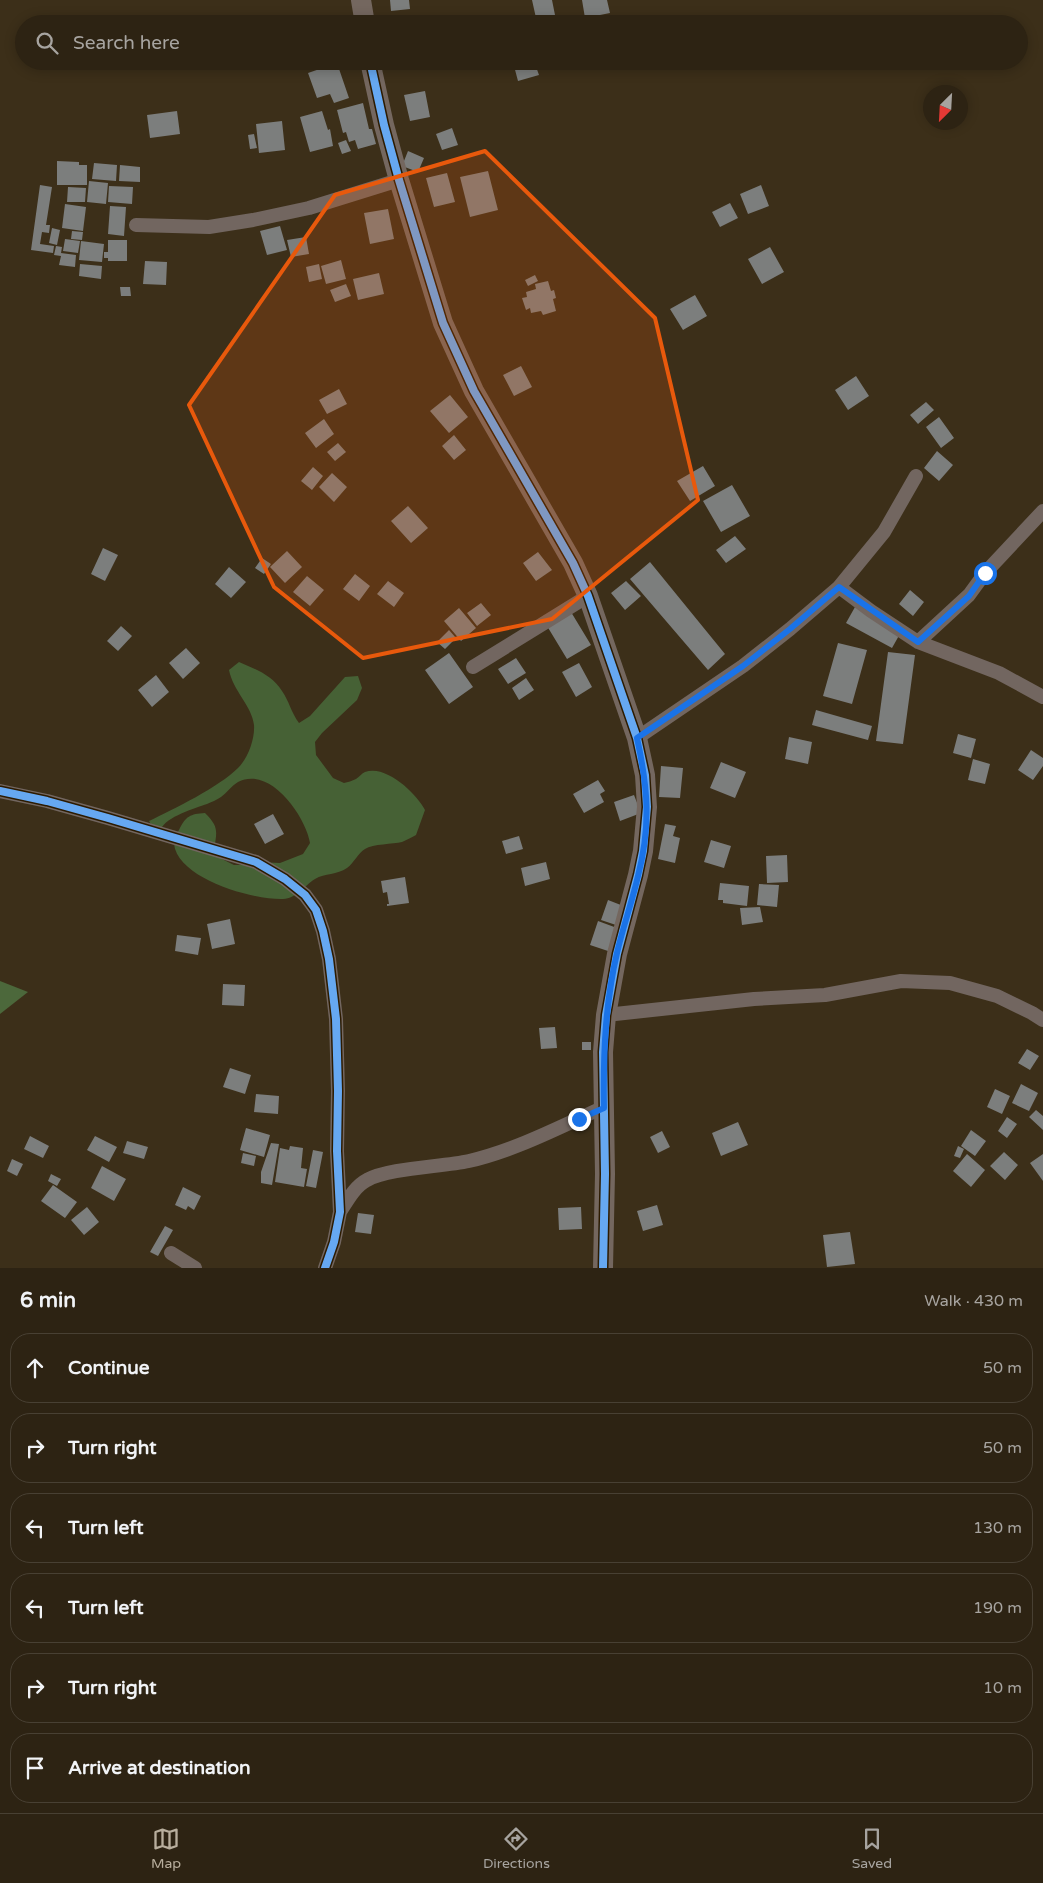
<!DOCTYPE html>
<html lang="en">
<head>
<meta charset="utf-8">
<style>
	:root { --surface:#2d2313; --page:#392f21; --text:#f1f3f6; --muted:#a7a4a0; --line:#484033; --accent:#b8ae9d }
	body { margin:0; font-family:"Varela Round",sans-serif; background:var(--page); color:var(--text) }
	.compass { position:absolute; left:923px; top:85px; width:45px; height:45px; border-radius:50%; background:var(--surface); box-shadow:0 2px 12px #0003; rotate:204deg }
	.stop { position:absolute; width:15px; height:15px; margin:-11px; border:4px solid #1a73e8; border-radius:50%; background:#fff }
	.stop.end { background:#1a73e8; border-color:#fff; box-shadow:0 1px 5px #0008 }
	.list { margin:0; padding:0; list-style:none }
	h2 { display:flex; justify-content:space-between; align-items:center; height:65px; margin:0; padding:0 20px; font-size:21px }
	h2 small { font-size:16px; font-weight:400; color:var(--muted) }
	.list li { display:grid; grid-template-columns:32px 1fr auto; gap:15px; align-items:center; box-sizing:border-box; height:70px; margin:0 10px 10px; padding:0 10px; border:1px solid var(--line); border-radius:20px }
	.list b { display:block; font-size:19px; white-space:nowrap }
	.list em { font-size:16px; font-style:normal; color:var(--muted) }
	.icon { flex:none; width:28px; height:28px; fill:none; stroke:currentColor; stroke-width:2; stroke-linecap:round; stroke-linejoin:round }
	.map { position:relative; flex:none; width:1043px; height:1268px; overflow:hidden }
	.search { position:absolute; background:var(--surface); box-shadow:0 2px 12px #0003; left:15px; right:15px; top:15px; height:55px; display:flex; align-items:center; gap:12px; box-sizing:border-box; padding:0 18px; border-radius:28px; color:var(--muted); font-size:19px }
	.sheet { height:545px; background:var(--surface) }
	nav { display:flex; justify-content:space-around; align-items:center; box-sizing:border-box; height:70px; border-top:1px solid var(--line); background:var(--surface); font-size:14px; color:var(--muted) }
	nav a { display:grid; justify-items:center; gap:2px }
	nav .on { color:var(--accent) }
	.map>svg:first-child { display:block }
	.green { fill:#466135 }
	.forest { fill:#4c683b }
	.building { fill:#7c7e7d }
	.lines { fill:none; stroke-linecap:round; stroke-linejoin:round }
	.street { stroke:#726660; stroke-width:14 }
	.secondary { stroke:#74675f; stroke-width:20 }
	.cycleway-casing { stroke:#2d1b00; stroke-width:11 }
	.cycleway { stroke:#66a8f1; stroke-width:8 }
	.route { stroke:#1a73e8; stroke-width:6 }
	.marked { fill:#e8590c; fill-opacity:0.2; stroke:#e8590c; stroke-width:4; stroke-linejoin:round }
</style>
</head>
<body>
<div class="map">
<svg width="1043" height="1268" viewBox="0 0 1043 1268">
	<rect width="100%" height="100%" fill="#3c2f19"/>
	<path class="green" d="M239 662C255 669 272 675 282 691 289 701 291 712 299 723L310 716 345 677 358 676 362 688 357 700 322 733 315 742 316 755 333 778 344 783C348 782 352 781 356 779 359 777 362 773 365 772 386 764 417 794 425 810L416 835C412 837 407 840 402 842 393 844 373 844 365 849 358 853 354 863 347 868 337 875 325 873 315 879 304 886 297 898 283 899 253 900 178 879 174 844 173 839 177 834 179 830 186 816 190 814 205 813 219 827 217 831 214 850L222 859 234 865H246L256 862 280 863 303 854 310 843C306 817 270 765 238 782 231 786 227 793 221 797 217 800 211 802 207 804 195 808 166 817 161 829L154 830 149 821C174 809 219 787 238 768 248 758 255 739 254 725 252 706 233 691 229 670Z"/>
	<path class="forest" d="M0 981 28 992 0 1014Z"/>
	<path class="building" d="M390 0H409L410 9 391 11Z
		M532 0H552L555 15 536 18Z
		M582 0H607L610 13 585 18Z
		M528 61H534L539 75 518 81 514 66Z
		M337 63 349 98 334 103 330 94 317 98 308 73Z
		M425 91 430 117 410 121 404 95Z
		M363 103 369 129H372L376 144 358 149 355 140 349 142 346 132 343 133 337 110Z
		M177 111 180 134 150 138 147 115Z
		M322 111 328 130 330 129 333 146 310 152 300 117Z
		M282 121 285 150 259 153 256 124Z
		M452 128 458 145 442 150 436 134Z
		M254 134 257 148 250 149 248 135Z
		M346 140 351 151 342 154 338 143Z
		M408 151 424 158 418 172 402 166Z
		M57 161 79 162V165H87V185H57Z
		M94 163 117 165 116 181 92 179Z
		M120 165 140 167V182L119 181Z
		M488 171 498 210 470 217 460 177Z
		M447 173 455 202 434 207 426 178Z
		M89 181 108 183 106 204 87 202Z
		M40 185 52 187 46 225H50L49 233 42 232 40 244 54 246 53 253 31 250Z
		M761 185 769 206 748 214 740 194Z
		M109 186 133 187 132 204 108 202Z
		M68 187 86 188 85 202H67Z
		M730 203 738 218 720 227 712 212Z
		M65 204 86 207 83 231 62 228Z
		M110 206 126 207 124 236 108 234Z
		M388 209 394 239 370 244 364 213Z
		M280 226 287 250 267 255 260 231Z
		M52 228 60 230 57 245 49 243Z
		M72 231 83 232 82 240 71 239Z
		M306 237 309 254 291 257 287 240Z
		M65 239 80 241 78 253 63 251Z
		M108 240H127V261H108V258H104V252H108Z
		M81 241 104 244 102 262 79 260Z
		M56 246 62 247 61 253 76 255 75 267 59 265 61 256 54 255Z
		M770 247 784 272 762 284 748 259Z
		M341 260 346 279 326 284 321 266Z
		M145 261 167 262 166 285 143 284Z
		M80 264 102 266 101 279 79 276Z
		M319 264 322 279 309 282 306 267Z
		M379 273 384 294 358 300 353 279Z
		M535 275 538 281 528 286 525 280Z
		M548 281 551 291 554 290 556 298 553 299 556 311 543 315 541 311 531 313 530 308 526 310 522 298 527 297 526 292 536 289 535 284Z
		M346 284 351 296 335 302 330 290Z
		M120 287H130L131 296H121Z
		M695 295 707 316 683 330 670 309Z
		M521 366 532 387 514 396 503 375Z
		M856 376 869 396 848 410 835 390Z
		M339 389 347 404 327 414 319 400Z
		M450 395 468 417 449 433 430 411Z
		M926 402 934 410 918 424 910 415Z
		M939 417 954 438 941 448 926 427Z
		M324 419 334 434 316 448 305 433Z
		M454 435 466 450 454 460 442 446Z
		M338 443 346 452 335 461 327 452Z
		M937 451 953 465 939 481 924 468Z
		M703 466 715 486 690 501 677 481Z
		M313 467 323 476 312 490 301 481Z
		M332 473 347 487 334 502 319 487Z
		M732 485 750 516 721 532 703 501Z
		M408 506 428 528 411 543 391 521Z
		M735 536 746 549 726 563 716 550Z
		M103 548 118 555 105 581 91 574Z
		M287 551 302 567 285 583 270 567Z
		M538 552 552 570 536 581 523 563Z
		M262 558 271 564 264 574 255 568Z
		M650 562 725 654 708 670 630 579Z
		M229 567 246 582 231 598 215 584Z
		M355 574 370 586 359 601 343 589Z
		M307 576 324 590 310 606 293 592Z
		M388 581 404 593 394 607 377 594Z
		M626 581 641 596 625 610 611 593Z
		M910 590 924 602 913 616 899 604Z
		M481 603 491 615 477 626 467 613Z
		M855 607 901 632 892 648 846 623Z
		M459 608 476 628 461 641 444 621Z
		M571 612 591 645 567 659 547 626Z
		M121 626 132 636 118 651 107 641Z
		M449 630 456 638 445 649 437 642Z
		M838 643 867 650 852 704 823 696Z
		M186 648 200 663 183 679 169 663Z
		M888 652 915 655 903 744 876 741Z
		M449 653 473 687 449 704 425 670Z
		M516 658 526 673 508 684 498 669Z
		M579 663 592 687 576 697 562 672Z
		M156 675 169 692 152 707 138 690Z
		M526 678 534 690 519 700 512 688Z
		M816 710 872 726 868 740 812 725Z
		M958 734 976 739 971 758 953 753Z
		M789 737 812 742 808 764 785 759Z
		M1031 750 1043 758V766L1033 780 1018 770Z
		M973 759 990 764 985 784 968 780Z
		M721 762 746 772 735 798 710 788Z
		M661 766 683 768 680 798 659 797Z
		M598 780 605 791 600 794 604 802 584 813 573 794Z
		M634 795 641 813 620 821 614 802Z
		M273 814 284 834 265 844 254 824Z
		M665 824 676 826 673 836 680 838 675 863 658 859Z
		M519 836 523 849 506 854 502 841Z
		M711 840 731 846 724 868 704 862Z
		M787 855 788 882 767 883 766 856Z
		M546 862 550 879 525 886 521 868Z
		M405 877 409 903 387 906V904H389L387 892 383 893 381 881Z
		M720 883 749 886 747 906 723 903V900H718Z
		M759 884 779 885 777 907 757 905Z
		M608 900 626 907 619 926 601 920Z
		M760 907 763 922 742 925 740 908Z
		M230 919 235 944 212 949 207 924Z
		M598 921 617 928 608 951 590 945Z
		M177 935 201 938 198 955 175 951Z
		M223 984 245 985 244 1006 222 1005Z
		M555 1027 557 1048 541 1049 539 1028Z
		M582 1042H591V1050H582Z
		M1027 1049 1039 1056 1030 1070 1018 1063Z
		M230 1068 251 1075 245 1094 223 1087Z
		M1021 1084 1038 1093 1029 1111 1012 1103Z
		M995 1089 1010 1096 1002 1114 987 1107Z
		M256 1094 279 1096 278 1114 254 1112Z
		M1036 1110 1043 1116V1130L1029 1117Z
		M1007 1117 1017 1124 1007 1138 998 1131Z
		M738 1122 748 1145 721 1156 712 1133Z
		M246 1128 270 1135 264 1157 240 1150Z
		M971 1130 986 1141 975 1156 961 1146Z
		M662 1131 670 1147 658 1153 650 1137Z
		M30 1136 49 1146 43 1158 24 1149Z
		M95 1136 117 1147 109 1162 87 1150Z
		M127 1141 148 1147 144 1159 123 1153Z
		M271 1143 279 1144 272 1185 261 1183V1172Z
		M290 1146 303 1148 301 1168 307 1169 304 1187 275 1182 280 1148 289 1150Z
		M958 1146 964 1149 960 1158 954 1156Z
		M313 1150 323 1152 316 1188 306 1186Z
		M1004 1152 1018 1165 1005 1180 990 1166Z
		M243 1153 256 1156 254 1166 241 1163Z
		M967 1154 985 1170 971 1187 953 1171Z
		M1043 1154V1181L1030 1163Z
		M12 1159 23 1164 17 1176 7 1171Z
		M102 1166 126 1179 114 1201 91 1188Z
		M51 1174 61 1179 57 1186 48 1181Z
		M53 1185 77 1202 65 1218 41 1201Z
		M183 1187 201 1196 194 1210 188 1206 186 1210 175 1205Z
		M657 1205 663 1225 643 1231 637 1211Z
		M87 1207 99 1222 84 1235 71 1220Z
		M581 1207 582 1229 559 1230 558 1208Z
		M358 1213 374 1215 371 1234 355 1232Z
		M165 1226 173 1230 158 1256 150 1252Z
		M850 1232 855 1264 827 1267 823 1235Z"/>
	<g class="lines">
		<path class="street" d="M136 225 209 227 253 220 309 208 399 180
			M839 587 871 611 918 642 999 673 1043 697
			M918 642 969 595 985 573 1043 511
			M473 667 588 596
			M637 738 743 666 790 629 839 587 884 532 916 476
			M0 791 47 801 108 818 256 862 285 879 305 895 316 910 323 931 329 959 336 1019 338 1091 337 1151 340 1212 334 1242 325 1268
			M606 1015 754 999 825 995 901 981 950 983 997 996 1032 1013 1043 1020
			M340 1212C347 1201 355 1186 367 1180 389 1168 441 1167 469 1161 516 1150 560 1127 604 1107
			M171 1253 195 1268"/>
		<path class="secondary" d="M361 0 365 24
			M370 61 384 125 399 180 443 323 474 391 573 563 588 596 637 738 645 775 647 807 643 851 638 875 617 954 606 1015 603 1052 605 1174 603 1268"/>
		<defs>
			<path id="cycleway" d="M370 61 384 125 399 180 443 323 474 391 573 563 588 596 637 738 645 775 647 807 643 851 638 875 617 954 606 1015 603 1052 605 1174 603 1268
				M0 791 47 801 108 818 256 862 285 879 305 895 316 910 323 931 329 959 336 1019 338 1091 337 1151 340 1212 334 1242 325 1268"/>
		</defs>
		<use href="#cycleway" class="cycleway-casing"/>
		<use href="#cycleway" class="cycleway"/>
	</g>
	<g class="lines">
		<path class="route" d="M579 1119 604 1108C603 1055 605 1004 617 953 623 927 632 902 638 876 651 825 648 788 637 738L743 666 790 629 839 587 918 642 969 596 985 573"/>
	</g>
	<path class="marked" d="M485 151 655 318 698 500 552 619 363 658 274 587 189 405 335 195Z"/>
</svg>
<svg class="compass" viewBox="-18 -18 36 36"><path d="M0-13l5 13h-10z" fill="#e53935"/><path d="M0 13l5-13h-10z" fill="#a7a4a0"/></svg>
<div class="stop" style="left:985px;top:573px"></div>
<div class="stop end" style="left:579px;top:1119px"></div>
<div class="search"><svg class="icon" aria-label="search" viewBox="0 0 24 24"><circle cx="10" cy="10" r="6"/><path d="M15 15l6 6"/></svg>Search here</div>
</div>
<section class="sheet">
<h2>6 min<small>Walk · 430 m</small></h2>
<ul class="list">
<li><svg class="icon" aria-label="ahead" viewBox="0 0 24 24"><path d="M12 20V5M6 11l6-6 6 6"/></svg><div><b>Continue</b></div><em>50 m</em></li>
<li><svg class="icon" aria-label="right" viewBox="0 0 24 24"><path d="M7 20v-9h11M14 6l5 5-5 5"/></svg><div><b>Turn right</b></div><em>50 m</em></li>
<li><svg class="icon" aria-label="left" viewBox="0 0 24 24"><path d="M17 20v-9H6M10 6l-5 5 5 5"/></svg><div><b>Turn left</b></div><em>130 m</em></li>
<li><svg class="icon" aria-label="left" viewBox="0 0 24 24"><path d="M17 20v-9H6M10 6l-5 5 5 5"/></svg><div><b>Turn left</b></div><em>190 m</em></li>
<li><svg class="icon" aria-label="right" viewBox="0 0 24 24"><path d="M7 20v-9h11M14 6l5 5-5 5"/></svg><div><b>Turn right</b></div><em>10 m</em></li>
<li><svg class="icon" aria-label="arrive" viewBox="0 0 24 24"><path d="M6 21V4h12l-3 4 3 4H6"/></svg><div><b>Arrive at destination</b></div></li>
</ul>
</section>
<nav>
<a class="on"><svg class="icon" aria-label="map" viewBox="0 0 24 24"><path d="M3 6l6-2 6 2 6-2v14l-6 2-6-2-6 2zM9 4v14M15 6v14"/></svg>Map</a>
<a><svg class="icon" aria-label="directions" viewBox="0 0 24 24"><path d="M12 3l9 9-9 9-9-9zM9 14v-3h6M13 9l2 2-2 2"/></svg>Directions</a>
<a><svg class="icon" aria-label="saved" viewBox="0 0 24 24"><path d="M7 4h10v16l-5-4-5 4z"/></svg>Saved</a>
</nav>
</body>
</html>
